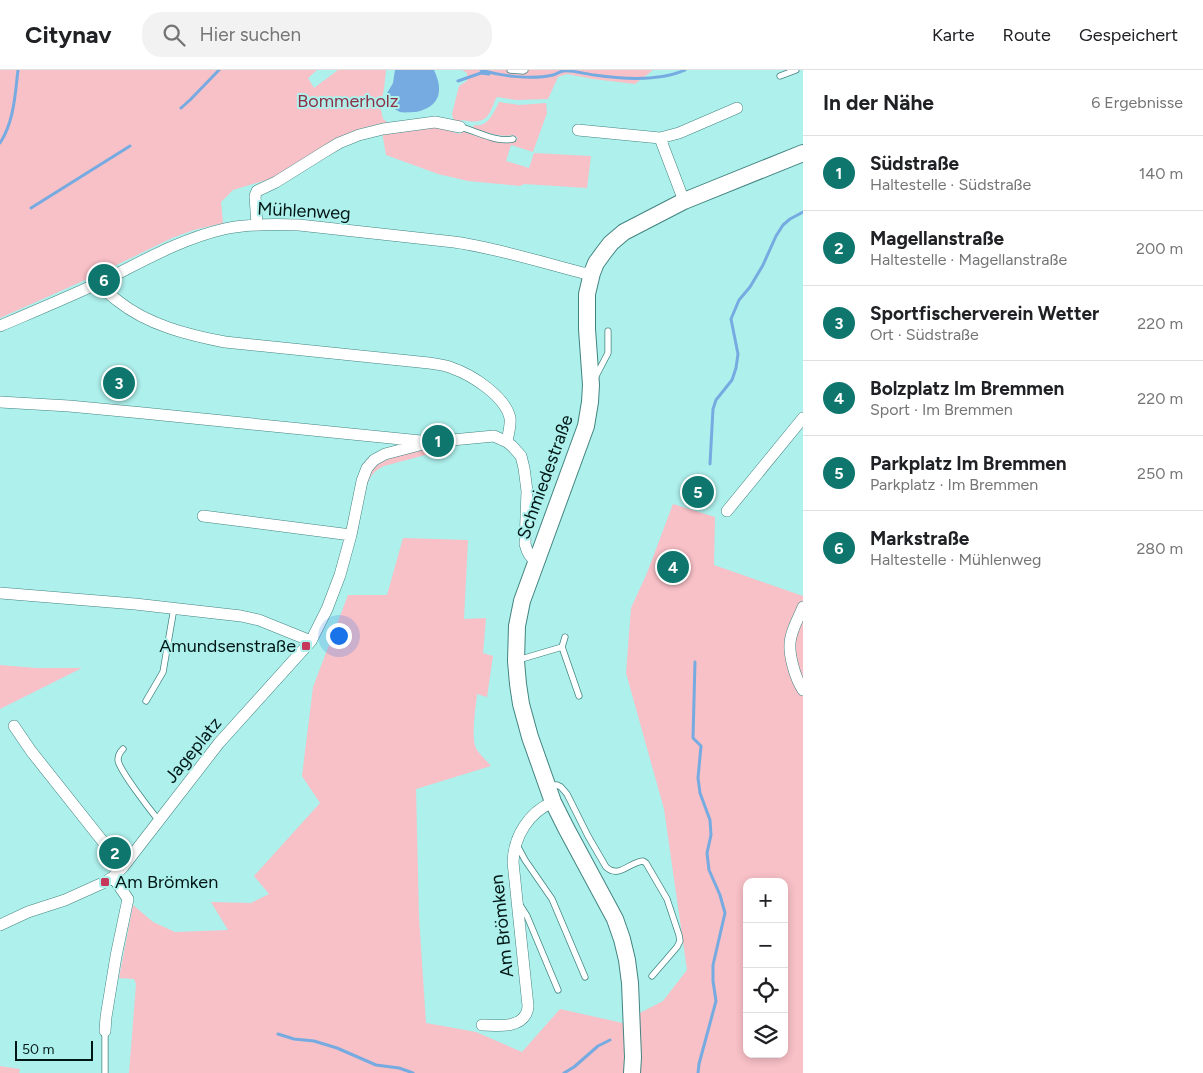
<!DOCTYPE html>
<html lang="de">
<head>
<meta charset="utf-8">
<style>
	:root { --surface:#fff; --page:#f2f2f2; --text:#202124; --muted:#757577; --line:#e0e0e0; --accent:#0f766e }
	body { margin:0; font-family:Figtree,sans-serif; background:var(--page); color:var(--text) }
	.controls { position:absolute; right:15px; bottom:15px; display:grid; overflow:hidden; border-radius:10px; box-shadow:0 2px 8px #0003 }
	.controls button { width:45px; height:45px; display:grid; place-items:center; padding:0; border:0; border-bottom:1px solid var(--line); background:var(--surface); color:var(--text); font:25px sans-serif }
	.scale { position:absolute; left:15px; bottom:12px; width:78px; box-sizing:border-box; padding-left:5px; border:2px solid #001716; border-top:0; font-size:14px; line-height:18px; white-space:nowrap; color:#001716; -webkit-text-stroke:4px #aef0ec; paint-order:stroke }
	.you { position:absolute; left:338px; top:565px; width:18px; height:18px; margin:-12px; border:4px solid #fff; border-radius:50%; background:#1a73e8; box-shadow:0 0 0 8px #1a73e833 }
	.badge { display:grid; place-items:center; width:32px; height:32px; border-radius:50%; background:var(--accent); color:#fff; font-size:16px; font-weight:700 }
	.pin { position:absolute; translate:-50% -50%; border:2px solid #fff; box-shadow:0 1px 5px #0006 }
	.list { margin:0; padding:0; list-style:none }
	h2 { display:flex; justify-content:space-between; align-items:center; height:65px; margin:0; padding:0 20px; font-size:21px }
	h2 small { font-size:16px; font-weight:400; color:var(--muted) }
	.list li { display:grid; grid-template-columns:32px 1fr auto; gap:15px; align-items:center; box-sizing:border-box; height:75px; padding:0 20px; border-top:1px solid var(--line) }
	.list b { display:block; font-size:19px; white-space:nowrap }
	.list p { margin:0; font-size:16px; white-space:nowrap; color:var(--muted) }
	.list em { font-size:16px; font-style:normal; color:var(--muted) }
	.icon { flex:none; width:28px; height:28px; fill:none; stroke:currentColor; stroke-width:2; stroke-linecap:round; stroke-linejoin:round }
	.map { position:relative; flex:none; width:803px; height:1003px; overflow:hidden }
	header { display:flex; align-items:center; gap:30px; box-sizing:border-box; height:70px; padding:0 25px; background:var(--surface); border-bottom:1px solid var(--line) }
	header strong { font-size:24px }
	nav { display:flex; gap:28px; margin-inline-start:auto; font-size:18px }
	.search { width:350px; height:45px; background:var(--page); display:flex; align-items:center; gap:12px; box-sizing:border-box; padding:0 18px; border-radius:20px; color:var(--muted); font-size:19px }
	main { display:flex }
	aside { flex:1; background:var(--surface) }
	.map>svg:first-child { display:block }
	.green { fill:#f8c0c7; fill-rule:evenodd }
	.water { fill:#76abe1 }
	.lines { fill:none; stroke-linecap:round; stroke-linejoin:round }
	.stream { stroke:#76abe1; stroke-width:3 }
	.lane-casing { stroke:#428480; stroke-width:7 }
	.street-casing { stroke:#428480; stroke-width:12 }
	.secondary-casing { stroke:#428480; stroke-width:18 }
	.lane { stroke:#fff; stroke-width:5.5 }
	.street { stroke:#fff; stroke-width:11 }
	.secondary { stroke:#fff; stroke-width:16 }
	.poi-dot { fill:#c7375c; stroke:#aef0ec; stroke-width:2 }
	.labels { text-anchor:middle; stroke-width:4; stroke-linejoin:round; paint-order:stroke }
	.park-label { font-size:18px; fill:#8d3045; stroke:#aef0ec }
	.street-label { font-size:18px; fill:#001716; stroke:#aef0ec }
	.poi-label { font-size:18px; fill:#001716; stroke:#aef0ec; text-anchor:end }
</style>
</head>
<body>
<header>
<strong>Citynav</strong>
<div class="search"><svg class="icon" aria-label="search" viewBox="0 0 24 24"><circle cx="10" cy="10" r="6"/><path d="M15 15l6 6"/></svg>Hier suchen</div>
<nav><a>Karte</a><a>Route</a><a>Gespeichert</a></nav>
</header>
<main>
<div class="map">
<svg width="803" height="1003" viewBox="0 0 803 1003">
	<rect width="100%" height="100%" fill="#aef0ec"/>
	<path class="green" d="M0 0H317L308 8 314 18 338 0H386L384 19 380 36 383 49 388 53V55L383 53 359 59 273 108 233 120 221 132 223 153 194 160 172 168 92 207 0 248Z
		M462 0H653L635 14 593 9 567 4 558 7 548 29 517 30 497 27C494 31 493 37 490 42 484 54 473 52 461 50L460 54C455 51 453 50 452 44L459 16 467 11V3Z
		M499 32 519 35 546 33 547 43 533 82 511 75 506 91 529 98 534 83 591 86 587 118 524 114 520 116 468 111 438 104 386 85 382 62 437 57 460 64 462 61C478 66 502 78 518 68L513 65C500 68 486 62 473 58L474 55C488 58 494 42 499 32Z
		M429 378V384L384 396C371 402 369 409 365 422 366 417 366 411 368 406 376 388 411 381 429 378Z
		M673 434 715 447 714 495 803 526V1003H635L636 945 663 931 687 900 664 739 626 603 631 538 647 503ZM747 812H784V984H747Z
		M403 468 468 470 464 549 486 548 483 583 493 586 487 627 477 624C476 637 470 670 477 680 481 686 487 691 491 696L416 719 419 847 426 953 476 962 522 982 560 939 627 954V1003H129L136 914 134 909 119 908 133 835 153 852 175 862 228 860 211 832 251 833 269 824 254 806 320 733 302 706 313 617 348 525H387Z
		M0 595 36 598H82L0 639Z
		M0 996 20 999 19 1003H0Z"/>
	<path class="water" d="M395 0H434C444 21 440 37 416 42 411 42 404 43 400 42 395 40 390 35 386 33V25L393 13Z"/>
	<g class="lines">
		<path class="stream" d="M481 0C501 6 532 10 553 5 557 4 560 1 564 1 571 0 586 4 594 5 622 9 659 12 685 0
			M458 11 481 3 489 4
			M181 38 190 30 219 0
			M0 73C14 52 15 25 18 0
			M31 138 130 76
			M710 394 713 339 716 330 732 310 736 298 738 284 731 249 739 230 750 217 763 195 776 166 783 155 790 149 803 142
			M695 592 693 668 701 676 698 708 700 723 710 750 711 765 707 783 709 800 720 825 725 843 713 895V911L716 931 699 994 698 1003
			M278 964 294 969 314 971 337 978 376 995 399 998 413 1003
			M564 1003 574 997 598 976 610 970"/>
		<defs>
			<path id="lane" d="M510 0 523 1 525 0
				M780 6 796 0
				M460 57C477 61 496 73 513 69
				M596 306 608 283V261
				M562 577 565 567
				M518 590 562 577 579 626
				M146 631 163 602 174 538
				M123 679C120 682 118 686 118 690 119 700 151 741 159 751
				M549 715H557L561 717 567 724 588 766 606 797C619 809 629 792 643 791L646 793 667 829 679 865 680 871 677 877 652 906
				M517 775 525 790 552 829 585 907
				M520 835 527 846 558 920
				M105 1003V961"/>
			<path id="street" d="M578 60 660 68 679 63 737 38
				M660 68 684 131
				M257 155 255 126 257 121 276 112 324 82 339 73 359 65 383 59 435 52 460 57
				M98 213C104 219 111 226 118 231 148 255 188 265 225 272L429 293C437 294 445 295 452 298 472 305 505 326 510 348 511 356 508 364 507 372
				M0 256C35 241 71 226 105 210 143 191 181 169 224 159 247 154 275 154 299 155L454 172C497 178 540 192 583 203H592
				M0 332 69 336 143 343 431 372 494 366 507 372 512 376 521 386 524 398 527 421 525 474C527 481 529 487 536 491
				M727 441 803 348
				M203 446 351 465
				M0 523 135 534 241 546 259 550 311 571
				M803 537C799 547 793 557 791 567 787 581 795 608 803 620
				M14 656 31 681 123 797
				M0 855 28 842 65 830 105 812 113 807 123 797 219 673 311 571 327 539 340 505 351 465 362 411 367 398 374 390 385 384 431 372
				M482 955C496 955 518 959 526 944 527 942 528 939 528 936L513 792C514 766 529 742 553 732
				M105 961 106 947 116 886 128 829 113 807"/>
			<path id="secondary" d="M632 1003 633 987 630 913 627 890 622 869 615 849 566 758 553 732 530 667 521 634 518 614 516 591 517 556 522 531 586 356 590 332 591 315 587 259V224L592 203 596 193 604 182 611 173 624 162 684 131 803 83"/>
		</defs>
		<use href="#lane" class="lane-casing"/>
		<use href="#street" class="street-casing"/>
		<use href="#secondary" class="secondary-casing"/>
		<use href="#lane" class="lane"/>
		<use href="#street" class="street"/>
		<use href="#secondary" class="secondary"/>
	</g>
	<g class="poi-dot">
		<rect x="301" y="571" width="10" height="10" rx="2.5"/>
		<rect x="100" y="807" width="10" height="10" rx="2.5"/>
	</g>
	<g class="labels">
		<g class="park-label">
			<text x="348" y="37">Bommerholz</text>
		</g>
		<g class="street-label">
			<text transform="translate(304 141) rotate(3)" y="6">Mühlenweg</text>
			<text transform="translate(545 407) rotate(-70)" y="6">Schmiedestraße</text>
			<text transform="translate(193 680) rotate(-51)" y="6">Jageplatz</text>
			<text transform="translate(502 856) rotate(-96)" y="6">Am Brömken</text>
		</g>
		<g class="poi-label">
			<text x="296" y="582">Amundsenstraße</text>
			<text x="115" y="818" text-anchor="start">Am Brömken</text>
		</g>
	</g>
</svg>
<div class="controls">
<button>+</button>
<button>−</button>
<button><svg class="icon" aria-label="locate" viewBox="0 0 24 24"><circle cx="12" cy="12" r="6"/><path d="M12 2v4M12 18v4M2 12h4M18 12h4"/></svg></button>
<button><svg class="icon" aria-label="layers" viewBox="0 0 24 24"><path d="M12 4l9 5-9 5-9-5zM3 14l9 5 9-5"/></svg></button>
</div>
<div class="scale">50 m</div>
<div class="you"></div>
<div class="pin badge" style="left:438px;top:371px">1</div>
<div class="pin badge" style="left:115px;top:783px">2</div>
<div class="pin badge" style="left:119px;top:313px">3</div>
<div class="pin badge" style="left:673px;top:497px">4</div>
<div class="pin badge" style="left:698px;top:422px">5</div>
<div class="pin badge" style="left:104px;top:210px">6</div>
</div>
<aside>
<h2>In der Nähe<small>6 Ergebnisse</small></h2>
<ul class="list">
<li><span class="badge">1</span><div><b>Südstraße</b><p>Haltestelle · Südstraße</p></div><em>140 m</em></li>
<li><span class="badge">2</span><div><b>Magellanstraße</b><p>Haltestelle · Magellanstraße</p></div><em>200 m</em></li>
<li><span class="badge">3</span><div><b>Sportfischerverein Wetter</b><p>Ort · Südstraße</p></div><em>220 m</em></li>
<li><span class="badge">4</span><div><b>Bolzplatz Im Bremmen</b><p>Sport · Im Bremmen</p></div><em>220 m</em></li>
<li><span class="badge">5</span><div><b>Parkplatz Im Bremmen</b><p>Parkplatz · Im Bremmen</p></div><em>250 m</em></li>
<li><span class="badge">6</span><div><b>Markstraße</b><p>Haltestelle · Mühlenweg</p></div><em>280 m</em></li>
</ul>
</aside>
</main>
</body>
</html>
